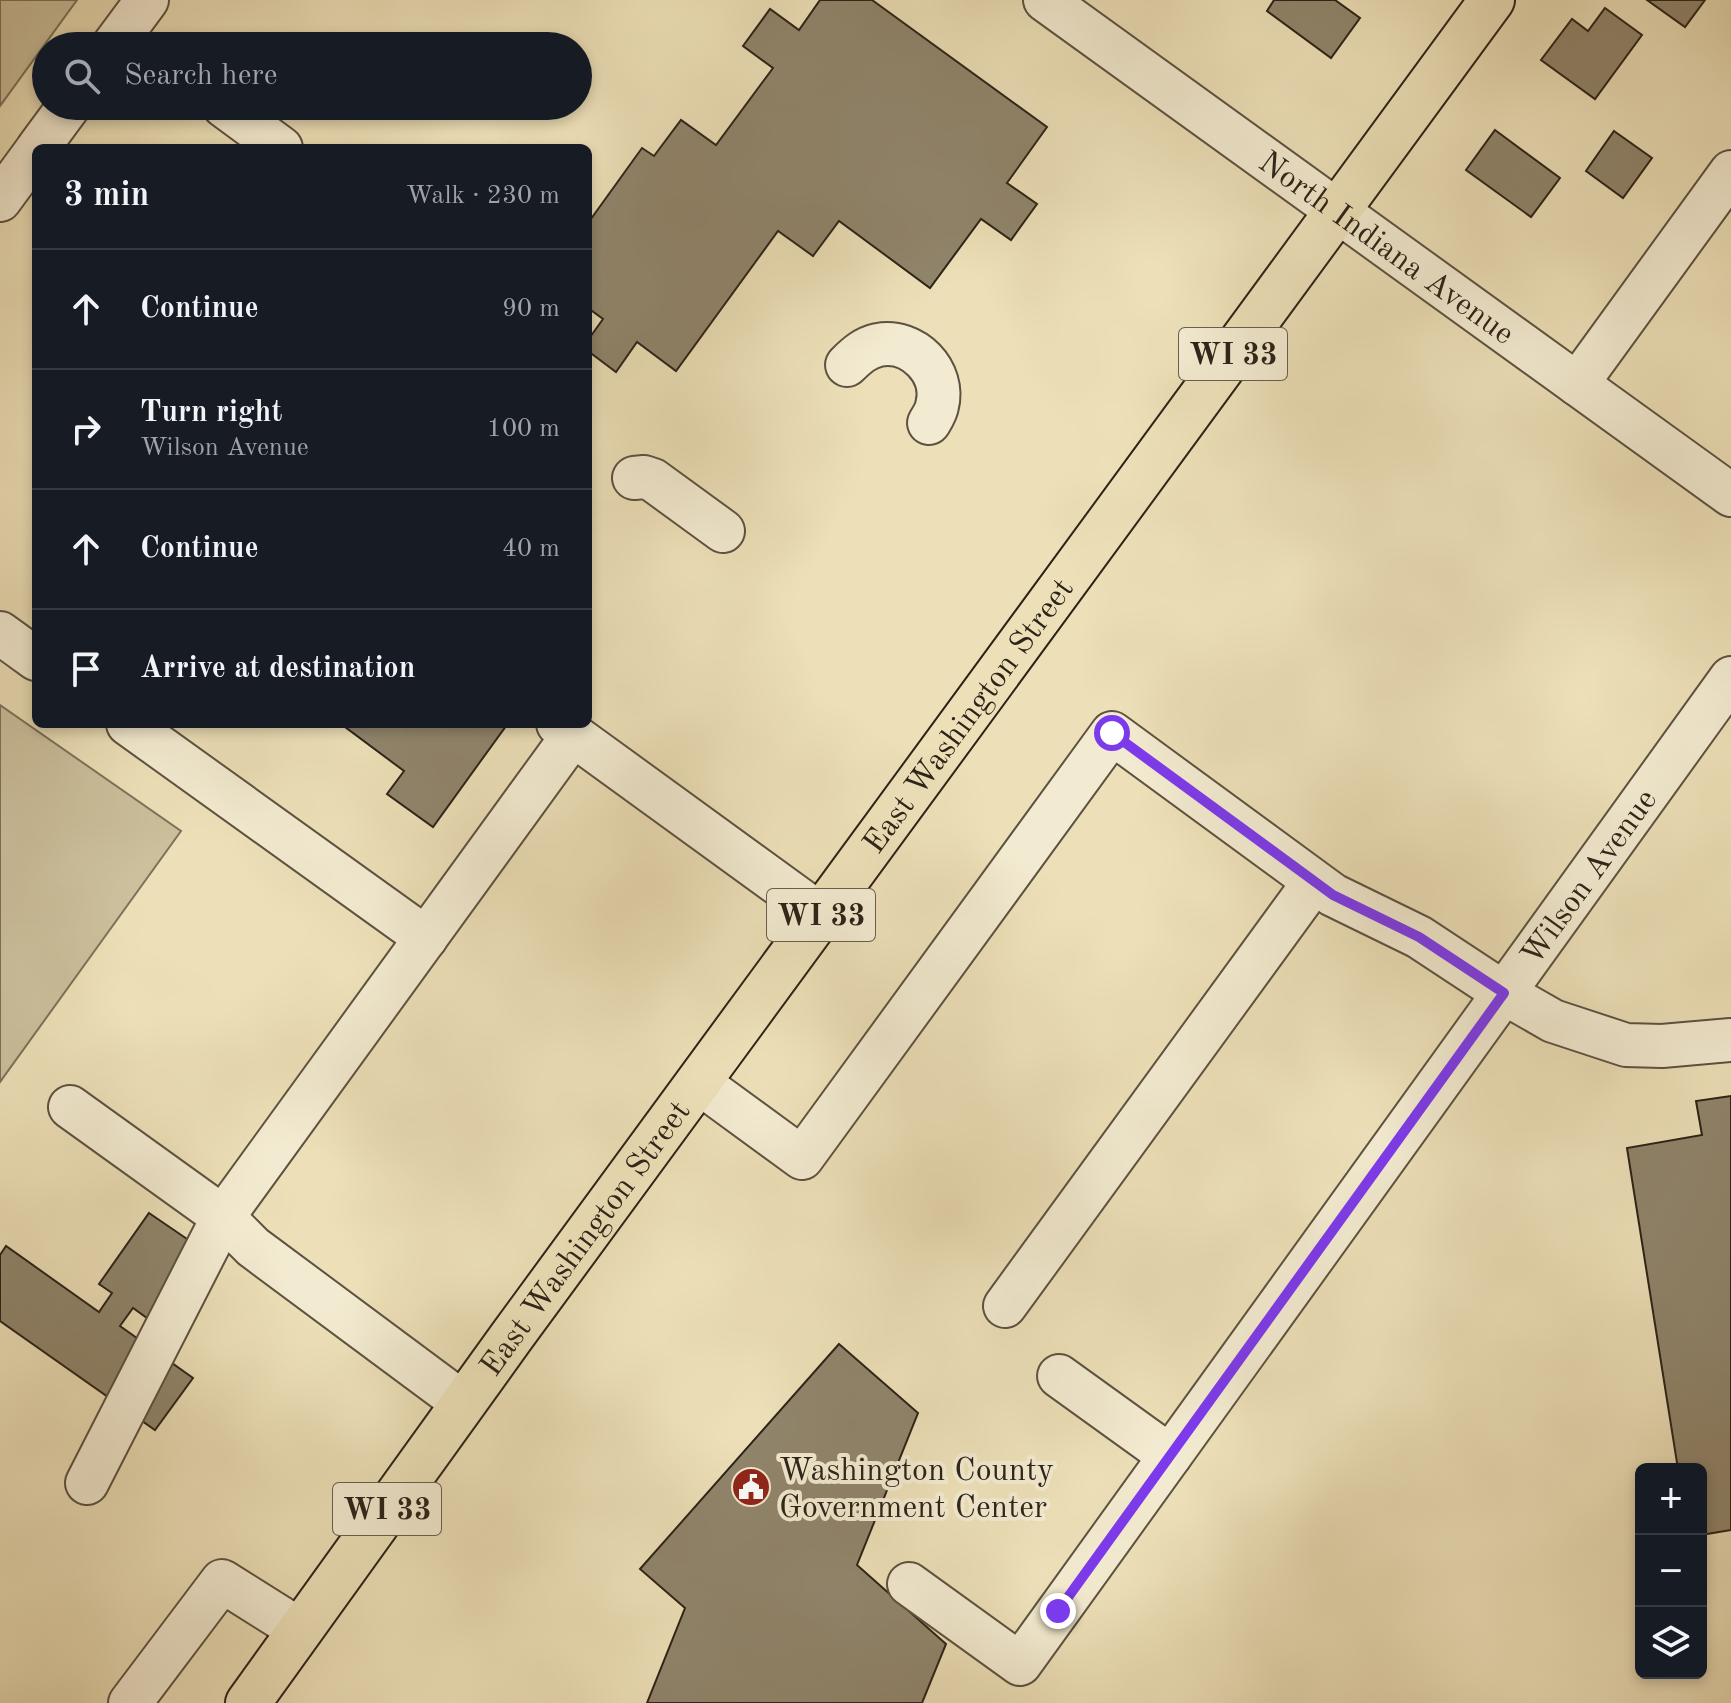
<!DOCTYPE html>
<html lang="en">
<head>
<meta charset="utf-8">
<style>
	:root { --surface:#171b24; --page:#242831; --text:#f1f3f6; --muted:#9ea1a6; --line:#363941 }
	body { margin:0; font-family:"Old Standard TT",serif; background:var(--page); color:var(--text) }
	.controls { position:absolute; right:24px; bottom:24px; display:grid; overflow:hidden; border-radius:12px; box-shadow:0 4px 12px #0003 }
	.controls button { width:72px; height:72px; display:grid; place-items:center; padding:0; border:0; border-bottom:2px solid var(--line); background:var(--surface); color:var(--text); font:40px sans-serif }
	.stop { position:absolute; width:24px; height:24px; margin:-18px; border:6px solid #7c3aed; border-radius:50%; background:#fff }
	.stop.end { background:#7c3aed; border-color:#fff; box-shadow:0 2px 8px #0008 }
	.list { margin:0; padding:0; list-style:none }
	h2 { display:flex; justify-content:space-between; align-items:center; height:104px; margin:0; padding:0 32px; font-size:34px }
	h2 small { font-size:26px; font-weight:400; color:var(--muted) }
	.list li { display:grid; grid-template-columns:52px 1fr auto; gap:24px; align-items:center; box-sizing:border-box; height:120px; padding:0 32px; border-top:2px solid var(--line) }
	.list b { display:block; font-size:30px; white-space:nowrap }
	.list p { margin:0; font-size:26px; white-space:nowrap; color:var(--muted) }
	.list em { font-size:26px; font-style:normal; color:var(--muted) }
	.icon { flex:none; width:44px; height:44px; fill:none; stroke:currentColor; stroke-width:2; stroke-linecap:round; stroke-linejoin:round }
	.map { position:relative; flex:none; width:1731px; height:1703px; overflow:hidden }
	.search { position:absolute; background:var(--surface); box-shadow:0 4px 12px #0003; left:32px; top:32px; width:560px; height:88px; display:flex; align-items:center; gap:20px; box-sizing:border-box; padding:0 28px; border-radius:44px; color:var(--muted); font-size:30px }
	.panel { position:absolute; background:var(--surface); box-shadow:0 4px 12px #0003; left:32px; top:144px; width:560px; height:584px; border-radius:12px }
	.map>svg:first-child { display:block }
	.green { fill:#ccc09d; stroke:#7c725b; stroke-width:2 }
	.building { fill:#90856c; stroke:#2b2319; stroke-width:2 }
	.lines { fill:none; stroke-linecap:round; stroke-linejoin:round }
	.minor-casing { stroke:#5c5241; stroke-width:46 }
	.major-casing { stroke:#2b2319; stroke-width:48 }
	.minor { stroke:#f3ebd1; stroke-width:42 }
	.major { stroke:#ede0b8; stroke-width:44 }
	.route { stroke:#7c3aed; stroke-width:10 }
	.labels { text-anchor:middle; stroke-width:8; stroke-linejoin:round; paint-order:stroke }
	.shield { fill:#f3ebd1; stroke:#675f50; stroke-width:2 }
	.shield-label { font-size:30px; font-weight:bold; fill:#2b2319 }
	.street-label { font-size:32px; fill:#2b2319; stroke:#f3ebd1 }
	.poi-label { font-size:32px; fill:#2b2319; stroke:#f3ebd1; text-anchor:start }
</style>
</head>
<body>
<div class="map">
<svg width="1731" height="1703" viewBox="0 0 1731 1703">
	<rect width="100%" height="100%" fill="#ede0b8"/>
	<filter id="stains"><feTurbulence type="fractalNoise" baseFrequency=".0025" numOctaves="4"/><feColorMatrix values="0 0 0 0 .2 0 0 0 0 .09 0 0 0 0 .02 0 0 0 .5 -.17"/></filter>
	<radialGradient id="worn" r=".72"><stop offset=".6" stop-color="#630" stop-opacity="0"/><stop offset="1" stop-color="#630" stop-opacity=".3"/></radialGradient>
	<path class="green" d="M0 0H77L0 106Z
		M0 705 181 831 0 1082Z"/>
	<path class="building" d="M820 0H872L1047 127 1007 183 1037 204 1011 240 981 219 930 288 839 221 813 256 778 231 676 371 637 342 616 372 588 351V340L603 319 588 308V223L642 148 654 156 681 120 716 145 773 68 743 46 770 9 799 30Z
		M1274 0H1335L1360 18 1331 58 1267 11Z
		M1647 0H1705L1685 27Z
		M1605 8 1642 35 1595 99 1541 60 1572 19 1588 31Z
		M1495 130 1560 178 1531 217 1466 170Z
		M1614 131 1652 158 1623 198 1586 171Z
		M341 724H502L506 726 433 827 387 794 404 771Z
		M1731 1096V1530L1701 1535V1469H1678L1627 1148 1702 1135 1696 1101Z
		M149 1213 190 1241 151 1321 133 1308 120 1326 193 1378 155 1430 0 1321V1255L6 1246 99 1312 112 1293 99 1284Z
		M839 1344 918 1413 857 1565 946 1644 922 1703H647L685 1608 640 1569Z"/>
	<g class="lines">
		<defs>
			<g id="minor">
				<path id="s1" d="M1045 0 1731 495"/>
				<path d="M113 46 147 0"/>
				<path d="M224 106 281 148"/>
				<path d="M38 148 69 106"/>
				<path d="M0 200 36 151"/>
				<path d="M847 365C857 355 865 348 878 345 913 338 946 372 937 406 936 412 932 418 929 423"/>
				<path d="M1577 384 1731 172"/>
				<path d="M634 478 644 477 653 480 723 531"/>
				<path d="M0 633 36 659"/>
				<path d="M128 724 426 938"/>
				<path d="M558 724 821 915"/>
				<path d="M698 1082 802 1158 1112 733 1333 895 1419 937 1504 993 1553 1021 1626 1045 1662 1046 1731 1040"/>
				<path d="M70 1107 223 1217 253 1247 463 1403"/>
				<path d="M1005 1306 1314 882"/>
				<path d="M1059 1376 1170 1456"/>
				<path d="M87 1483 223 1217 573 735"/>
				<path id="s2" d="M909 1584 1020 1664 1731 678"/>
				<path d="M130 1703 222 1581 300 1630"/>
			</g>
			<g id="major">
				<path id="s3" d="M248 1703 512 1336 1492 0"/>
			</g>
		</defs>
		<use href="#minor" class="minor-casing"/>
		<use href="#major" class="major-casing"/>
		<use href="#minor" class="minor"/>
		<use href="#major" class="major"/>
	</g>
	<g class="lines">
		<path class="route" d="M1058 1611 1504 993 1419 937 1333 895 1112 733"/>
	</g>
	<defs>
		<symbol id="civic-disc" viewBox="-11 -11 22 22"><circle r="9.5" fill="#8f2418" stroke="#f3ebd1"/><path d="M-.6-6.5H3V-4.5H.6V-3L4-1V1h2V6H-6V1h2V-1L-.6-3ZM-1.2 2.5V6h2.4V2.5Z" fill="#fff"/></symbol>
	</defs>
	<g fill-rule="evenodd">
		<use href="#civic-disc" x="729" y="1465" width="44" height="44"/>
	</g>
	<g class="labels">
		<g class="shield">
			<rect x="1179" y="328" width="108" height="52" rx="6"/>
			<rect x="767" y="889" width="108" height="52" rx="6"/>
			<rect x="333" y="1483" width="108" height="52" rx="6"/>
		</g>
		<g class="shield-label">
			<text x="1233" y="364">WI 33</text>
			<text x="821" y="925">WI 33</text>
			<text x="387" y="1519">WI 33</text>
		</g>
		<g class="street-label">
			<text dy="11" stroke="none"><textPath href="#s1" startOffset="422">North Indiana Avenue</textPath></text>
			<text dy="11" stroke="none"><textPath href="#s3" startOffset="1222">East Washington Street</textPath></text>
			<text dy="11" stroke="none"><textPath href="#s2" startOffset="1108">Wilson Avenue</textPath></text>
			<text dy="11" stroke="none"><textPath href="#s3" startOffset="574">East Washington Street</textPath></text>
		</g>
		<g class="poi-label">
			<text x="779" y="1480">Washington County<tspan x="779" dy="37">Government Center</tspan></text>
		</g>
	</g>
	<rect width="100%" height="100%" filter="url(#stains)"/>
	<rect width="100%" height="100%" fill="url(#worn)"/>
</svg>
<div class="controls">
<button>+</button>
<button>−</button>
<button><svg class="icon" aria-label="layers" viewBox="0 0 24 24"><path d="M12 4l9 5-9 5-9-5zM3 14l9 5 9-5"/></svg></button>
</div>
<div class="stop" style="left:1112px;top:733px"></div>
<div class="stop end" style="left:1058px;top:1611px"></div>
<div class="search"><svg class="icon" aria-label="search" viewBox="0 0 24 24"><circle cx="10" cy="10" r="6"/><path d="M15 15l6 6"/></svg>Search here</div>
<section class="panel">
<h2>3 min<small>Walk · 230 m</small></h2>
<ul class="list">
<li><svg class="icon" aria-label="ahead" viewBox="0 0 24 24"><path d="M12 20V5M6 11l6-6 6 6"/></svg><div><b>Continue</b></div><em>90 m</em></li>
<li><svg class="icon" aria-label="right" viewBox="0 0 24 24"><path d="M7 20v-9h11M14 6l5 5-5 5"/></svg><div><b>Turn right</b><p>Wilson Avenue</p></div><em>100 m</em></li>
<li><svg class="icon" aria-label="ahead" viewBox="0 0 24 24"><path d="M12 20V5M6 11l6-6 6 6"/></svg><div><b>Continue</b></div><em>40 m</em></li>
<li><svg class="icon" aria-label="arrive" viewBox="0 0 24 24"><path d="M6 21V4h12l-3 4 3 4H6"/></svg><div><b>Arrive at destination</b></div></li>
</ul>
</section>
</div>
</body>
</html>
